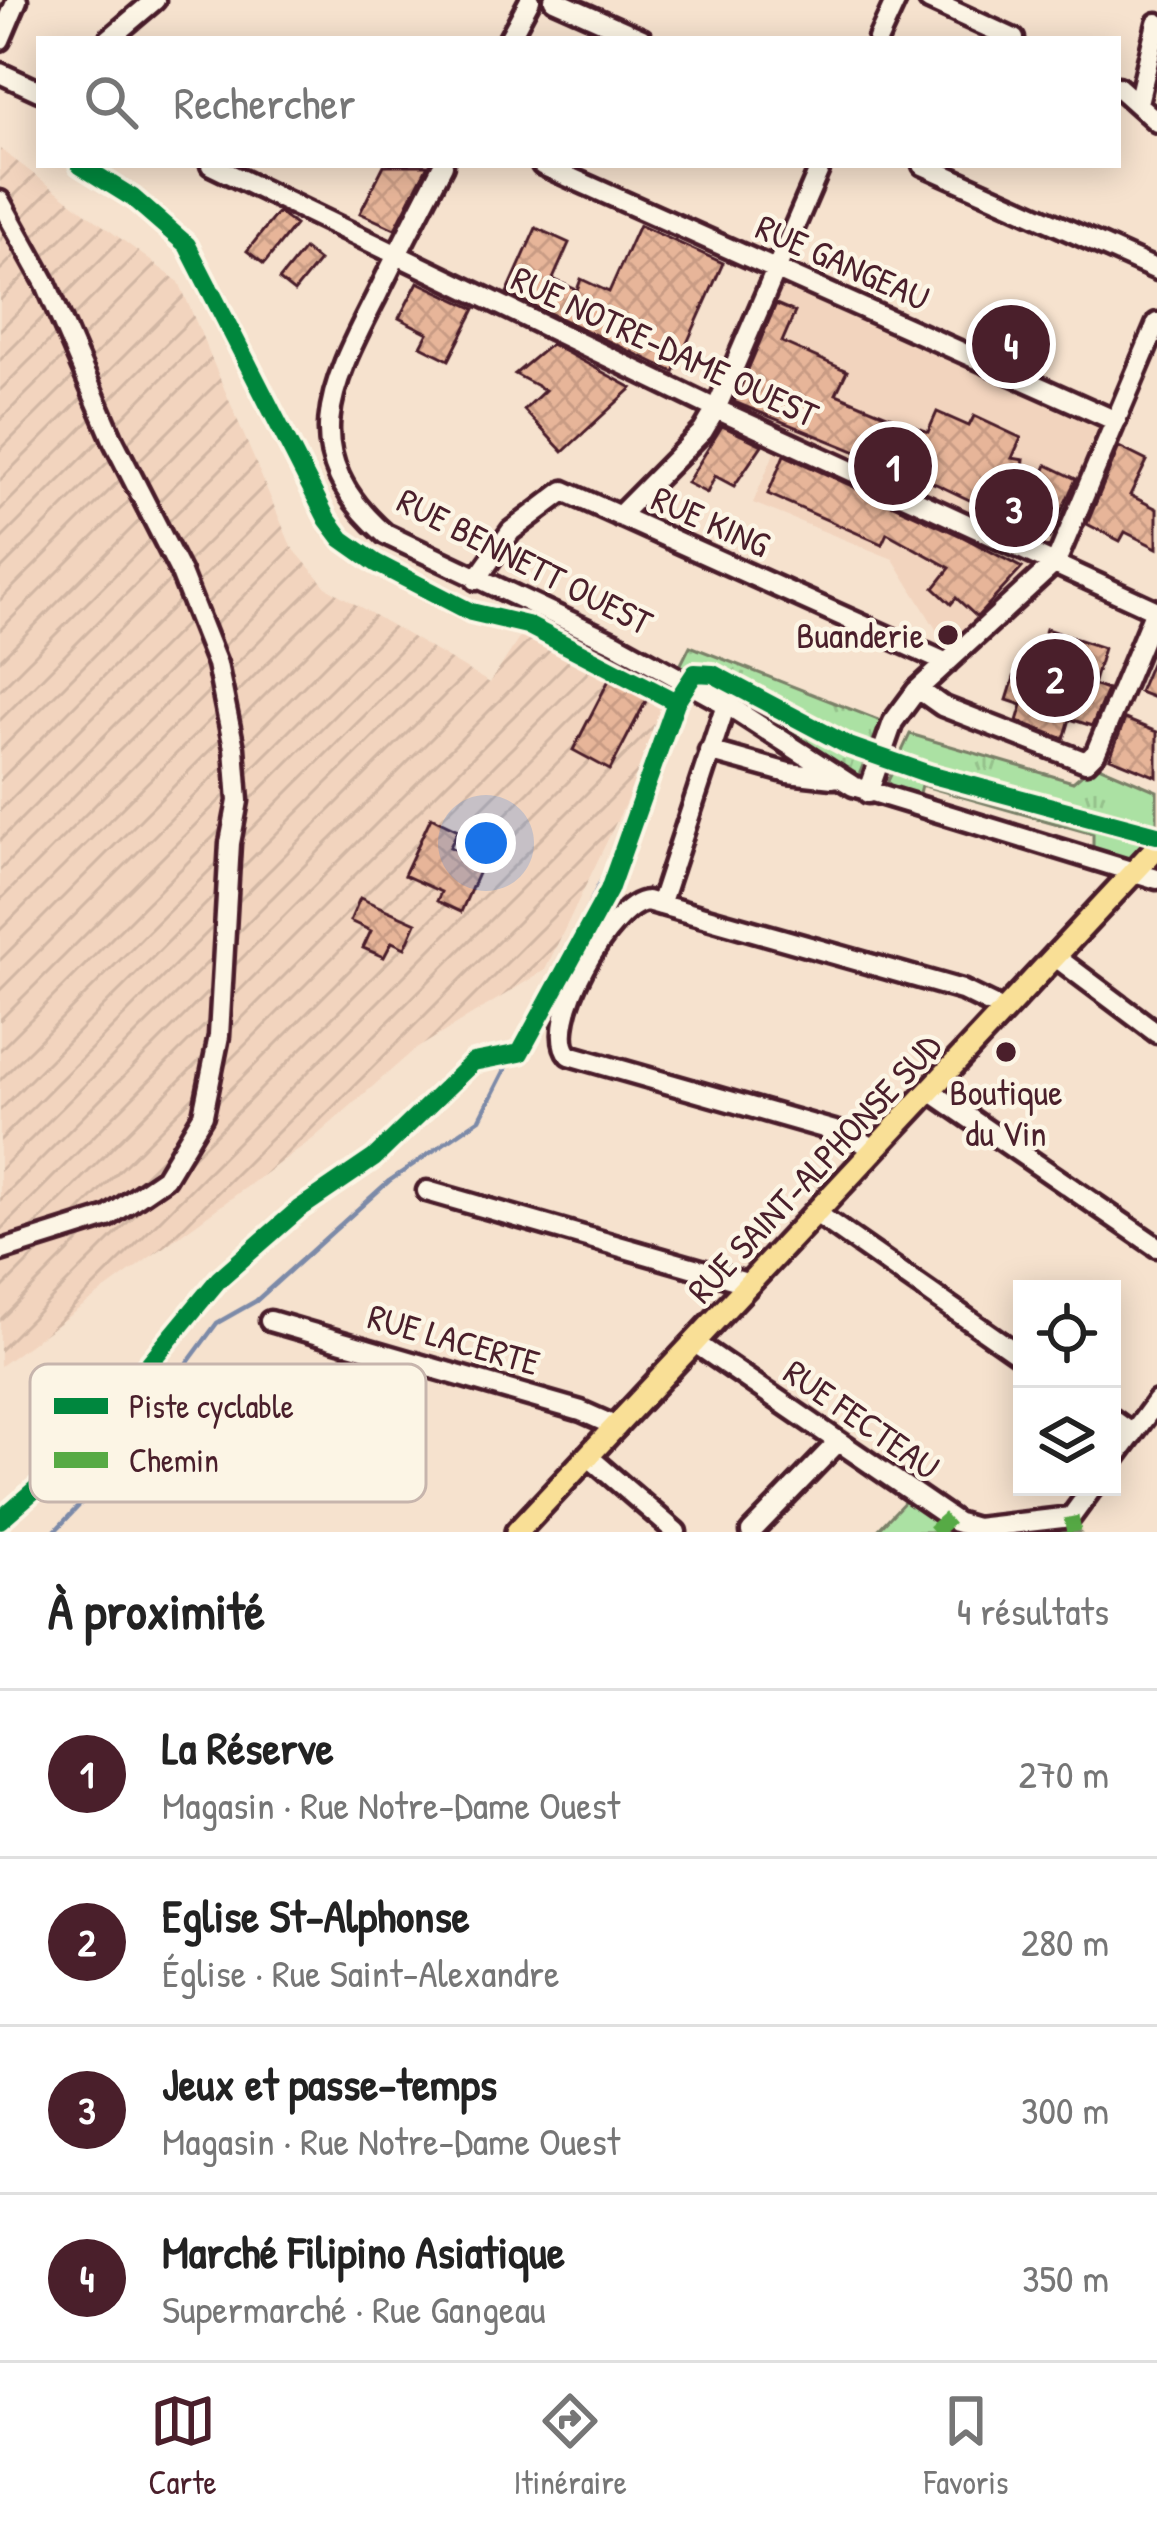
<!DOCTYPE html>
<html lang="fr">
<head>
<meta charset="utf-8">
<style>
	:root { --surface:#fff; --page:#f6f6f6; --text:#222; --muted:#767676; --line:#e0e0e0; --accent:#4a1f2b }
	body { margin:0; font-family:"Patrick Hand",sans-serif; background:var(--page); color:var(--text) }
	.controls { position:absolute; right:36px; bottom:36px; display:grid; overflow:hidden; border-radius:0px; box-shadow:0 6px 30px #0003 }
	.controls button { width:108px; height:108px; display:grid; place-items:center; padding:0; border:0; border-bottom:3px solid var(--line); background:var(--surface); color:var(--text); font:60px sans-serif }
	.you { position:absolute; left:486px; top:843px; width:42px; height:42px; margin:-30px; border:9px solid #fff; border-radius:50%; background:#1a73e8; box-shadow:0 0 0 18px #1a73e833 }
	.badge { display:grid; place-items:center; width:78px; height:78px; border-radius:50%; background:var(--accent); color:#fff; font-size:39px; font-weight:700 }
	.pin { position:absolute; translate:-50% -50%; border:6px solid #fff; box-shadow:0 3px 12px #0006 }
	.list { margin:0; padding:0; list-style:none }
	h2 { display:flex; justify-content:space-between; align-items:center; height:156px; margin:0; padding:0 48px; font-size:51px }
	h2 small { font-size:39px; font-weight:400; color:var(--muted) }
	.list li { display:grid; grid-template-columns:78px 1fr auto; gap:36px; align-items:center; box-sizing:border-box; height:168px; padding:0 48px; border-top:3px solid var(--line) }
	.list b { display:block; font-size:45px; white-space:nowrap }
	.list p { margin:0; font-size:39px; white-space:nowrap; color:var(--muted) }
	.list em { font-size:39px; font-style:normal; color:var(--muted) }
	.icon { flex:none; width:66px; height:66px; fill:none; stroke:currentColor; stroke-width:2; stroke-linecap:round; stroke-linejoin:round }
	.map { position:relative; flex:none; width:1157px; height:1532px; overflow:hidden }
	.search { position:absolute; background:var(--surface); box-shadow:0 6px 30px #0003; left:36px; right:36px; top:36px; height:132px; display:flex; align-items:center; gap:30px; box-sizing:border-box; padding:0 42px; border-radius:0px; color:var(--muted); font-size:45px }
	.sheet { height:828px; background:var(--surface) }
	nav { display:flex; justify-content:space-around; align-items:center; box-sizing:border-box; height:168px; border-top:3px solid var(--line); background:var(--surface); font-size:33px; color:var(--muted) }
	nav a { display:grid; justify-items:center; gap:6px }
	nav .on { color:var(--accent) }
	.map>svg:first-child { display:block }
	.built { fill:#f2d4be }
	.industrial { fill:url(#industrial-furrows) }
	.grass { fill:url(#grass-tufts); stroke:#7a8067; stroke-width:3 }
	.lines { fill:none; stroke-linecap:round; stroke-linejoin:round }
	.stream { stroke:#7c8aa8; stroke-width:4.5 }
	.building { fill:url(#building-cross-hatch); stroke:#4a1f2b; stroke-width:3 }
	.minor-casing { stroke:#4a1f2b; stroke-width:27 }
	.major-casing { stroke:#4a1f2b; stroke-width:30 }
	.minor { stroke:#fcf5e5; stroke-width:18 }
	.major { stroke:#f9df96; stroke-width:21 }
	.quiet { stroke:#57aa44; stroke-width:15; stroke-dasharray:30 15; stroke-linecap:butt }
	.cycleway-casing { stroke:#fcf5e5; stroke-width:26 }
	.cycleway { stroke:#00873e; stroke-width:18 }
	.poi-dot { fill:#4a1f2b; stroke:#fcf5e5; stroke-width:4.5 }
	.labels { text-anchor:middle; stroke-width:9; stroke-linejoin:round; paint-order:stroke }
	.street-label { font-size:36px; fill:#4a1f2b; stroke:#fcf5e5 }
	.poi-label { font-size:36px; fill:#4a1f2b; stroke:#fcf5e5; text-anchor:end }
	.key { fill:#fcf5e5; stroke:#c7b5ad; stroke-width:3 }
	.key-label { font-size:33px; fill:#4a1f2b }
</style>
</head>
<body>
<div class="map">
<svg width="1157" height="1532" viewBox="0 0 1157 1532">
	<defs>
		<pattern id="industrial-furrows" width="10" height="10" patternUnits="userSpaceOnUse" patternTransform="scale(3)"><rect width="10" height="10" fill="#f2d4be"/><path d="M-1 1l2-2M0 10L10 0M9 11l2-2" fill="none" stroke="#d1b6a3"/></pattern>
		<pattern id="grass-tufts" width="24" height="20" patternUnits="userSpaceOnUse" patternTransform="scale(3)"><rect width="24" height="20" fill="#abe1a3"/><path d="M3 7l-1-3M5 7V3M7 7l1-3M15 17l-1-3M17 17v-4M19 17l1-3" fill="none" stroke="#95c18c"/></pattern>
		<pattern id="building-cross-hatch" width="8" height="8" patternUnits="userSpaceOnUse" patternTransform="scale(3)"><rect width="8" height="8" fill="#e7b599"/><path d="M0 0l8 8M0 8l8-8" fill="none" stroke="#c89b84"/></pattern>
	</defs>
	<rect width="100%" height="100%" fill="#f6e2ce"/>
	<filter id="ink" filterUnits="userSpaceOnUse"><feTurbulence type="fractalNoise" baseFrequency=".00833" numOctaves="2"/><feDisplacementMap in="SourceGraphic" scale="24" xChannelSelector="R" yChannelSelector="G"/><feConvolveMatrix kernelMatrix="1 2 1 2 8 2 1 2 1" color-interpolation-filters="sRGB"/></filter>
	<g filter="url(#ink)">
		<path class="built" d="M778 272 1110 424 1045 565 950 652 893 559 753 503 777 446 717 420Z"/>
		<path class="industrial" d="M0 149 179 282 291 546 326 587 490 683 520 637 532 633 674 702 545 970 413 1051 314 1138 0 1366Z"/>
		<path class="grass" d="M690 646 881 721 859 775 850 777 678 670Z
			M910 734 1073 782 1094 764 1157 791V829L1130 859 1093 848V834L921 785 918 797 891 788 888 781Z
			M912 1494 956 1522 1058 1519 1078 1532H876Z"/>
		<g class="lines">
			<path class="stream" d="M54 1532 92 1492 217 1323 256 1301 389 1181 480 1119 611 861"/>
		</g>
		<path class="building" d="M384 165H428L395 229 360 213Z
			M278 212 295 225 264 264 247 251Z
			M639 225 723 263 674 372 507 293 536 228 569 243 553 279 577 290 581 279 609 292Z
			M304 249 319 261 294 292 279 280Z
			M418 282 475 309 449 360 421 346 428 333 399 318Z
			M776 304 795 312 782 342 847 371 836 394 928 432 937 412 969 426 974 416 1021 438 1012 458 1024 460 1023 468 1042 477 1047 465 1076 479 1049 538 936 484 734 402Z
			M551 344 632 388 563 452 524 410 545 390 515 374Z
			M722 426 762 445 734 486 715 476 707 493 687 483Z
			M1119 447 1147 461 1130 495 1157 509V548L1125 532 1120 541 1087 524Z
			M784 455 963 537 1022 568 977 617 956 598 951 604 934 588 950 568 887 533 882 544 768 494Z
			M1046 629 1104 648 1093 685 1107 690 1092 726 1070 719 1064 739 1017 721 1022 705 1007 700 1018 665 1033 670Z
			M1157 649V699L1139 692Z
			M611 676 648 697 610 770 573 750Z
			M1125 719 1157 732V777L1110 758Z
			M431 817 458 830 450 847 483 862 461 912 437 901 441 892 404 875Z
			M360 898 416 923 405 948 392 942 384 957 363 948 371 931 350 921Z"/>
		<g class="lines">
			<defs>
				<path id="minor" d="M554 0 642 39
					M929 0 1014 39
					M109 39 155 0
					M509 39 530 0
					M878 39 896 0
					M0 40 17 0
					M0 73 39 91
					M1118 87 1157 122
					M1138 103 1157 23
					M211 165 716 409 1157 611
					M443 165C420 209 397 254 375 299 330 387 295 455 385 534L615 643 726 704 853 786 1157 879
					M542 165 1116 421
					M923 165 1157 270
					M0 201 46 284 114 442 181 573 217 664 234 748 238 801 230 843 219 1036 203 1115 165 1178 108 1217 0 1251
					M619 516 703 431 716 409 821 165
					M476 580 511 531 564 491 947 663
					M918 689 942 706 1086 762 1096 752 1155 610
					M709 751 788 773 833 778
					M868 793 893 722 916 691 1056 562 1157 323
					M660 905 726 704
					M1057 958 1157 1033
					M930 1091 1157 1247
					M875 1150 852 1136 569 1055C542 1025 610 904 647 901L962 990 1005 1011
					M427 1191 750 1284
					M816 1213 1022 1357
					M270 1321 581 1411 617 1427
					M695 1343 956 1522 976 1528 1071 1517 1093 1487
					M1112 1419 1133 1434
					M589 1457 676 1532
					M1112 1462 1157 1401
					M751 1532 837 1443"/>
				<path id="major" d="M517 1532 1157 847"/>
			</defs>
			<use href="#minor" class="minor-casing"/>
			<use href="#major" class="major-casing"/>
			<use href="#minor" class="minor"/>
			<use href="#major" class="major"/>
			<path class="quiet" d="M1071 1517 1074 1532
				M933 1532 949 1518"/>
			<defs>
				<path id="cycleway" d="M80 165 133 198 187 245 327 519 342 539 376 563 471 612 527 625 676 702 695 673 713 674 849 746 929 774 1157 835
					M0 1520 70 1459 219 1279 299 1209 374 1158 473 1062 520 1053 609 890 676 702"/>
			</defs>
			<use href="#cycleway" class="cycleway-casing"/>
			<use href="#cycleway" class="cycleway"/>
		</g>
	</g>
	<g class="poi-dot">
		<circle cx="948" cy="635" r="12"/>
		<circle cx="1006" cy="1052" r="12"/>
	</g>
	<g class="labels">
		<g class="street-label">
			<text transform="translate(843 262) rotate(24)" y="13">RUE GANGEAU</text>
			<text transform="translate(665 346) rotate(25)" y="13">RUE NOTRE-DAME OUEST</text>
			<text transform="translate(711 521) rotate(24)" y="13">RUE KING</text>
			<text transform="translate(525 561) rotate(27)" y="13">RUE BENNETT OUEST</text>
			<text transform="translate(814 1168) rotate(-47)" y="13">RUE SAINT-ALPHONSE SUD</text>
			<text transform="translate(454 1339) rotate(16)" y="13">RUE LACERTE</text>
			<text transform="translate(862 1419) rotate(35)" y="13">RUE FECTEAU</text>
		</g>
		<g class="poi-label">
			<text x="924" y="648">Buanderie</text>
			<text x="1006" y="1105" text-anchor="middle">Boutique<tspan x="1006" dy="41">du Vin</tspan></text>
		</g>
	</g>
	<rect x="30" y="1364" width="396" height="138" rx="18" class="key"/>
	<rect x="54" y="1398" width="54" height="16" fill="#00873e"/>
	<rect x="54" y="1452" width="54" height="16" fill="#57aa44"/>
	<g class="key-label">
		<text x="129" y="1418">Piste cyclable</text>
		<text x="129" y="1472">Chemin</text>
	</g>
</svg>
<div class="controls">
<button><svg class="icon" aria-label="locate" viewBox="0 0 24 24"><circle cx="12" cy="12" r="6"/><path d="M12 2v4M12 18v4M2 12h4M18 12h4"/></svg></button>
<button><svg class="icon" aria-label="layers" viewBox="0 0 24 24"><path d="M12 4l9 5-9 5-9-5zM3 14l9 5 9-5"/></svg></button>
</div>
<div class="you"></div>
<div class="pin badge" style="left:893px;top:466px">1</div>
<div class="pin badge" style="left:1055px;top:678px">2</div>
<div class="pin badge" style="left:1014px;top:508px">3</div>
<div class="pin badge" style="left:1011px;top:344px">4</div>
<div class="search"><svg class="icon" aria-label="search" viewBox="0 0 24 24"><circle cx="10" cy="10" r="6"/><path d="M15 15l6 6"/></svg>Rechercher</div>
</div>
<section class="sheet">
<h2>À proximité<small>4 résultats</small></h2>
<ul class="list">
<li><span class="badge">1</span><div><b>La Réserve</b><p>Magasin · Rue Notre-Dame Ouest</p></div><em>270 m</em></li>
<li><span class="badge">2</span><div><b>Eglise St-Alphonse</b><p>Église · Rue Saint-Alexandre</p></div><em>280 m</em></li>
<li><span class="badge">3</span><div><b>Jeux et passe-temps</b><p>Magasin · Rue Notre-Dame Ouest</p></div><em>300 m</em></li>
<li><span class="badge">4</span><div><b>Marché Filipino Asiatique</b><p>Supermarché · Rue Gangeau</p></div><em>350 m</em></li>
</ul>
</section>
<nav>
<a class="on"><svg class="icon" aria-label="map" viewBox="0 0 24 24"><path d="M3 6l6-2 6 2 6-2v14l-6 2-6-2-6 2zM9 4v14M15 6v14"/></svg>Carte</a>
<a><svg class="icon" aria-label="directions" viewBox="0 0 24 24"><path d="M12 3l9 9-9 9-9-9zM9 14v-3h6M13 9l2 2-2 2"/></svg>Itinéraire</a>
<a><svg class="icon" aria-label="saved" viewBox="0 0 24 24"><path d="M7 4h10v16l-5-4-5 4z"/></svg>Favoris</a>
</nav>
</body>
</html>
